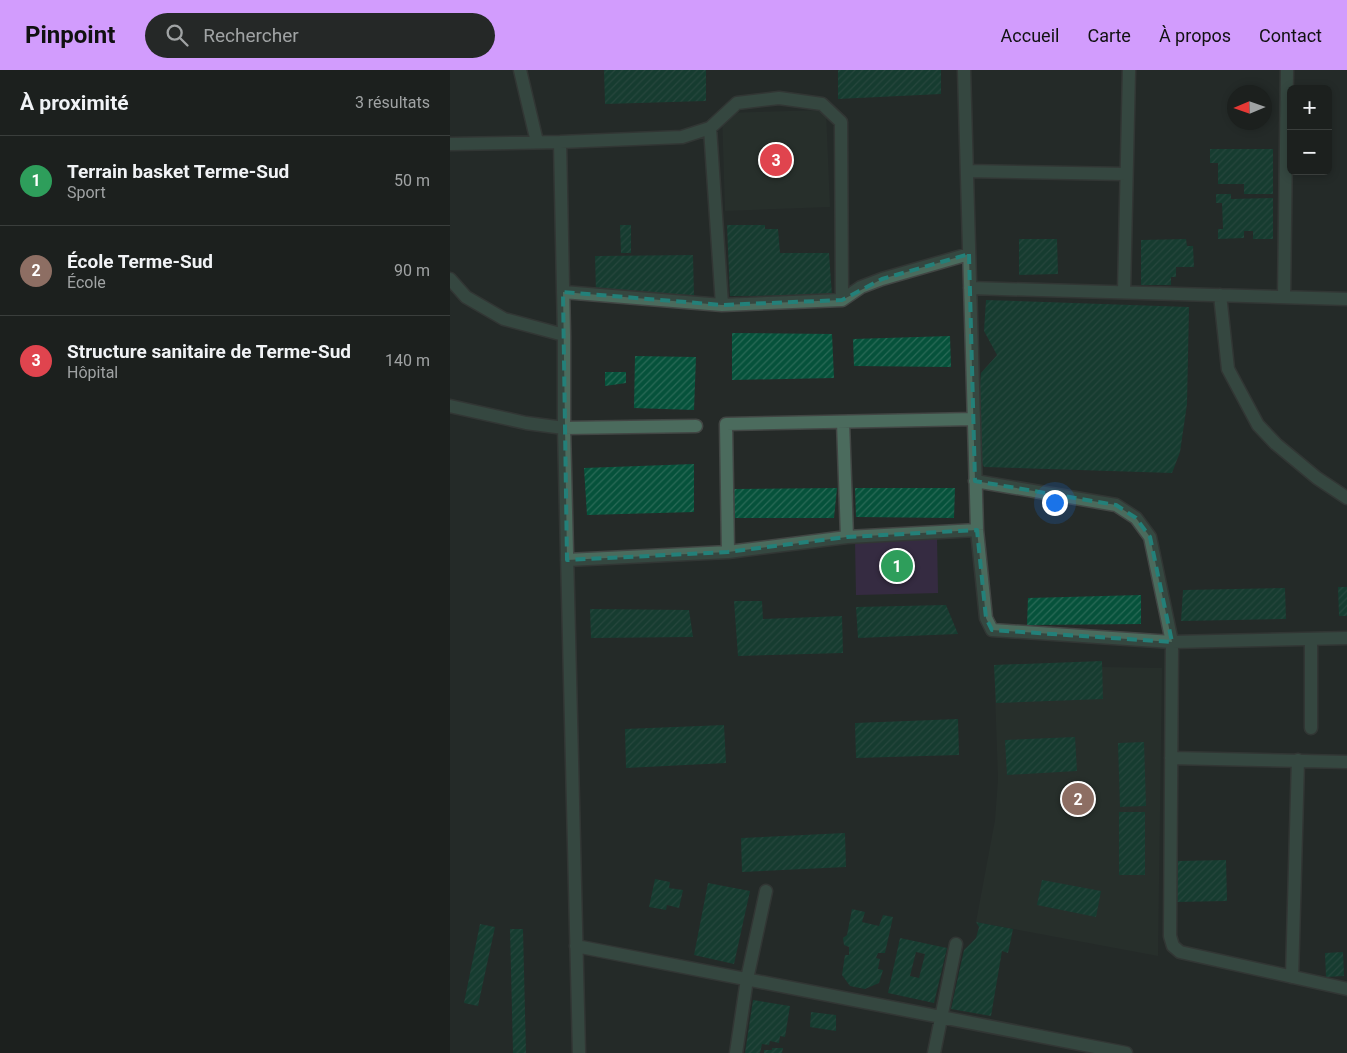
<!DOCTYPE html>
<html lang="fr">
<head>
<meta charset="utf-8">
<style>
	:root { --surface:#1c201e; --page:#252827; --text:#f1f3f6; --muted:#a0a3a4; --line:#3a3e3c; --accent:#d29cfd }
	body { margin:0; font-family:Roboto,sans-serif; background:var(--page); color:var(--text) }
	.controls { position:absolute; right:15px; top:15px; display:grid; overflow:hidden; border-radius:8px; box-shadow:0 2px 8px #0003 }
	.controls button { width:45px; height:45px; display:grid; place-items:center; padding:0; border:0; border-bottom:1px solid var(--line); background:var(--surface); color:var(--text); font:25px sans-serif }
	.compass { position:absolute; left:777px; top:15px; width:45px; height:45px; border-radius:50%; background:var(--surface); box-shadow:0 2px 8px #0003; rotate:268deg }
	.you { position:absolute; left:604px; top:432px; width:18px; height:18px; margin:-12px; border:4px solid #fff; border-radius:50%; background:#1a73e8; box-shadow:0 0 0 8px #1a73e833 }
	.badge { display:grid; place-items:center; width:32px; height:32px; border-radius:50%; background:var(--accent); color:#fff; font-size:16px; font-weight:700 }
	.pin { position:absolute; translate:-50% -50%; border:2px solid #fff; box-shadow:0 1px 5px #0006 }
	.list { margin:0; padding:0; list-style:none }
	h2 { display:flex; justify-content:space-between; align-items:center; height:65px; margin:0; padding:0 20px; font-size:21px }
	h2 small { font-size:16px; font-weight:400; color:var(--muted) }
	.list li { display:grid; grid-template-columns:32px 1fr auto; gap:15px; align-items:center; box-sizing:border-box; height:90px; padding:0 20px; border-top:1px solid var(--line) }
	.list b { display:block; font-size:19px; white-space:nowrap }
	.list p { margin:0; font-size:16px; white-space:nowrap; color:var(--muted) }
	.list em { font-size:16px; font-style:normal; color:var(--muted) }
	.icon { flex:none; width:28px; height:28px; fill:none; stroke:currentColor; stroke-width:2; stroke-linecap:round; stroke-linejoin:round }
	.map { position:relative; flex:none; width:897px; height:983px; overflow:hidden }
	header { display:flex; align-items:center; gap:30px; box-sizing:border-box; height:70px; padding:0 25px; background:var(--accent); color:#111 }
	header strong { font-size:24px }
	nav { display:flex; gap:28px; margin-inline-start:auto; font-size:18px }
	.search { width:350px; height:45px; background:var(--page); display:flex; align-items:center; gap:12px; box-sizing:border-box; padding:0 18px; border-radius:28px; color:var(--muted); font-size:19px }
	main { display:flex }
	aside { flex:1; background:var(--surface) }
	.map>svg:first-child { display:block }
	.built { fill:#2a3530 }
	.park { fill:#4b2d61 }
	.building { fill:url(#building-hatch); fill-rule:evenodd }
	.lines { fill:none; stroke-linecap:round; stroke-linejoin:round }
	.minor-casing { stroke:#424644; stroke-width:15 }
	.minor { stroke:#4b6b5d; stroke-width:12 }
	.marked { fill:none; stroke:#238079; stroke-width:4; stroke-dasharray:10 6; stroke-linejoin:round }
</style>
</head>
<body>
<header>
<strong>Pinpoint</strong>
<div class="search"><svg class="icon" aria-label="search" viewBox="0 0 24 24"><circle cx="10" cy="10" r="6"/><path d="M15 15l6 6"/></svg>Rechercher</div>
<nav><a>Accueil</a><a>Carte</a><a>À propos</a><a>Contact</a></nav>
</header>
<main>
<aside>
<h2>À proximité<small>3 résultats</small></h2>
<ul class="list">
<li><span class="badge" style="background:#2e9e5b">1</span><div><b>Terrain basket Terme-Sud</b><p>Sport</p></div><em>50 m</em></li>
<li><span class="badge" style="background:#8d6e63">2</span><div><b>École Terme-Sud</b><p>École</p></div><em>90 m</em></li>
<li><span class="badge" style="background:#e0444e">3</span><div><b>Structure sanitaire de Terme-Sud</b><p>Hôpital</p></div><em>140 m</em></li>
</ul>
</aside>
<div class="map">
<svg width="897" height="983" viewBox="0 0 897 983">
	<defs>
		<pattern id="building-hatch" width="6" height="6" patternUnits="userSpaceOnUse" patternTransform="scale(1.25)"><rect width="6" height="6" fill="#06523b"/><path d="M-1 1l2-2M0 6l6-6M5 7l2-2" fill="none" stroke="#2a6a57"/></pattern>
	</defs>
	<rect width="100%" height="100%" fill="#252a28"/>
	<path class="built" d="M376 40 380 137 275 141 272 43Z
		M544 595 712 598 708 886 526 852 545 750 548 709Z"/>
	<path class="park" d="M487 468 488 523 406 525 405 469Z"/>
	<path class="building" d="M154 0H256V31L155 34Z
		M388 0H491V24L388 29Z
		M760 79H823V124H794V114H768V93H760Z
		M766 124H781V129L823 128V169H803V161H794V168L768 169V159H773L772 133H766Z
		M170 155H181V183H171Z
		M277 155H315V159H328L330 183H379L382 225 280 226Z
		M569 169H607L608 204 569 205Z
		M736 169 737 176H743L744 197H726V207H721V215H691V170Z
		M243 185 244 225 146 222 145 186Z
		M536 230 739 237 737 334 730 382 722 403 534 397 530 389 527 348 531 303 547 285 534 261Z
		M282 263 382 264 384 308 282 310Z
		M500 266 501 297 404 296 403 269Z
		M185 286 246 287 244 340 184 338Z
		M155 302H176V313L155 316Z
		M244 394V442L137 445 134 398Z
		M387 418 384 448H284L283 419Z
		M405 418H505L504 448 406 447Z
		M888 517H897V546H889Z
		M835 518 836 549 731 551 733 520Z
		M691 525V554L577 555 578 528Z
		M284 531H312L313 549 392 546 393 583 288 586Z
		M496 535 508 564 408 568 406 537Z
		M140 539 239 540 243 567 141 568Z
		M652 591 653 629 546 633 544 595Z
		M508 649 509 685 406 688 405 653Z
		M274 655 276 693 176 698 175 659Z
		M625 667 627 701 557 705 555 670Z
		M694 672 696 736 670 737 668 673Z
		M669 742H695V805H669Z
		M395 763 396 797 292 802 291 768Z
		M776 790 777 831 727 832V791Z
		M205 809 220 812 219 818 233 820 229 838 217 835 216 840 199 837Z
		M592 810 651 821 646 847 587 835Z
		M258 813 300 821 284 894 244 885Z
		M402 839 415 842 412 852 429 856 433 845 443 847 435 883H428L426 888 430 889 428 899 433 900 429 913 415 919 400 916 392 905 395 885H399V877L394 875 393 868 397 865Z
		M526 852 563 859 558 883 552 881 541 946 501 939 514 880 526 868 529 857Z
		M30 854 45 857 28 936 14 933Z
		M60 859H73L76 983H63Z
		M450 868 497 878 484 933 438 923ZM466 882 475 884 469 908 460 906Z
		M893 882 894 906 876 907 875 883Z
		M303 930 340 936 335 967 330 966 329 973 320 971 319 975 312 974 310 983H295Z
		M361 942 386 945V961L360 957Z
		M322 978H333L332 983H314V980H322Z"/>
	<g class="lines">
		<defs>
			<path id="minor" d="M70 0 87 72
				M514 0 527 460 536 548 542 560 722 572 897 568
				M260 58 287 33 329 28 372 34 391 52 392 230
				M110 72 114 265V358L129 983
				M0 74 110 72 232 67 260 58 272 235
				M517 101 676 104
				M0 209 16 227 54 249 114 265
				M520 218 897 229
				M113 222 272 235 392 230 411 217 432 209 519 184
				M674 222 679 0
				M770 225 778 299 808 355 826 374 867 408 897 428
				M834 227 837 0
				M0 336 76 353 114 358 246 356
				M393 352 397 467
				M525 411 666 435 686 448 700 467 722 572 720 866 723 876 730 882 897 919
				M278 482 276 354 524 349
				M117 490 278 482 397 467 527 460
				M861 569V658
				M721 688 897 692
				M126 876 676 983
				M842 907 848 690
				M286 983 297 909 316 821
				M484 983 506 874"/>
		</defs>
		<use href="#minor" class="minor-casing"/>
		<use href="#minor" class="minor"/>
	</g>
	<path d="M0 0H897V983H0ZM519 184 525 411 666 435 686 448 700 467 722 572 542 560 536 548 527 460 397 467 278 482 117 490 113 222 272 235 392 230 432 209Z" fill="#252a28" fill-opacity=".55" fill-rule="evenodd"/>
	<path class="marked" d="M519 184 525 411 666 435 686 448 700 467 722 572 542 560 536 548 527 460 397 467 278 482 117 490 113 222 272 235 392 230 432 209Z"/>
</svg>
<div class="controls">
<button>+</button>
<button>−</button>
</div>
<svg class="compass" viewBox="-18 -18 36 36"><path d="M0-13l5 13h-10z" fill="#e53935"/><path d="M0 13l5-13h-10z" fill="#a0a3a4"/></svg>
<div class="you"></div>
<div class="pin badge" style="left:447px;top:496px;background:#2e9e5b">1</div>
<div class="pin badge" style="left:628px;top:729px;background:#8d6e63">2</div>
<div class="pin badge" style="left:326px;top:90px;background:#e0444e">3</div>
</div>
</main>
</body>
</html>
